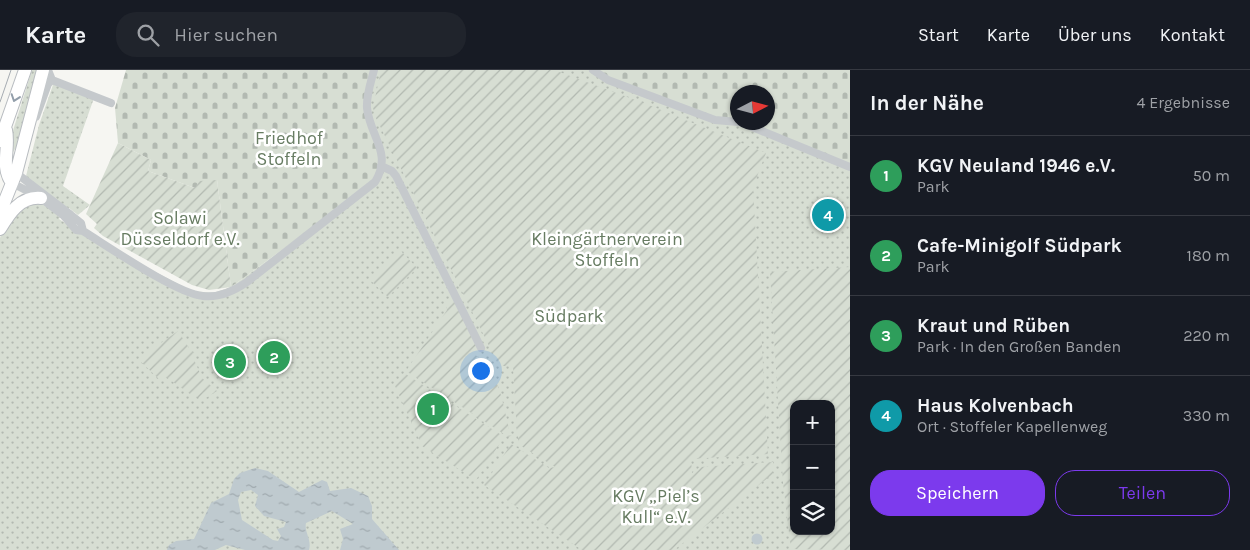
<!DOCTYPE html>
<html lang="de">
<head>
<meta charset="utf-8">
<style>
	:root { --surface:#171b24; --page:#20242c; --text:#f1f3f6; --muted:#9ea1a6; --line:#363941; --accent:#7c3aed }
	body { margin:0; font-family:Karla,sans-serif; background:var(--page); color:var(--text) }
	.controls { position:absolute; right:15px; bottom:15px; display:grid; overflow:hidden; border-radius:10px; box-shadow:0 1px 4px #0004 }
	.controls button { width:45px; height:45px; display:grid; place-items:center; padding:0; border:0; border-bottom:1px solid var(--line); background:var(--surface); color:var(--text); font:25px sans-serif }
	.compass { position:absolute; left:730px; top:15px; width:45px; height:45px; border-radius:50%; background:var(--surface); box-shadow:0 1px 4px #0004; rotate:84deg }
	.you { position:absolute; left:480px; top:300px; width:18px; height:18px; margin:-12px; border:4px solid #fff; border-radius:50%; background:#1a73e8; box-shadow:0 0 0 8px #1a73e833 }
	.badge { display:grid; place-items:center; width:32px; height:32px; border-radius:50%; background:var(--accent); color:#fff; font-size:16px; font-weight:700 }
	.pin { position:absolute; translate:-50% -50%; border:2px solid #fff; box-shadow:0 1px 5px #0006 }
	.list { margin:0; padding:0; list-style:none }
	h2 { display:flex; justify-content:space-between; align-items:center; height:65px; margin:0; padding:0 20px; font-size:21px }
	h2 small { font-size:16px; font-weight:400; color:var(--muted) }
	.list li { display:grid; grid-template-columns:32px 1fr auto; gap:15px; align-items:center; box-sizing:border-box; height:80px; padding:0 20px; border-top:1px solid var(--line) }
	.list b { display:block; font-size:19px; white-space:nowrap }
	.list p { margin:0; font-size:16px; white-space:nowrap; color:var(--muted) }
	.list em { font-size:16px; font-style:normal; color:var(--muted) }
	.actions { display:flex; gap:10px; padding:15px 20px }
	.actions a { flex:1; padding:11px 0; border:1px solid var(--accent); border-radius:20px; text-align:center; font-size:18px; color:var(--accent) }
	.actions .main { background:var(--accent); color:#fff }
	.icon { flex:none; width:28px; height:28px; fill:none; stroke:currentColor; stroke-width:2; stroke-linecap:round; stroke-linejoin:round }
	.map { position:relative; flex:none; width:850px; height:480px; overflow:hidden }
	header { display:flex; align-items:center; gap:30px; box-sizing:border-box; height:70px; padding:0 25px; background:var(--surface); border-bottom:1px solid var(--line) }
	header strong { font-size:24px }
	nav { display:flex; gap:28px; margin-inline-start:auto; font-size:18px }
	.search { width:350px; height:45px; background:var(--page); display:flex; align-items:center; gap:12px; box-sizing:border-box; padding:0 18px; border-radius:20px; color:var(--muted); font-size:19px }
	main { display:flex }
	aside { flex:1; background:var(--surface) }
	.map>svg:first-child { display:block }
	.grass { fill:url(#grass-dots); fill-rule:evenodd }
	.cemetery { fill:url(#cemetery-stones) }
	.garden { fill:url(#garden-furrows); fill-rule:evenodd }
	.water { fill:url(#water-ripples); fill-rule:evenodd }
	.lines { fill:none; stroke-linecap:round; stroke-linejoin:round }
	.primary-casing { stroke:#b8bcc0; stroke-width:14 }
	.street { stroke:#c5c9cc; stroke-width:8 }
	.primary { stroke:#fff; stroke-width:12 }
	.tram { stroke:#a5abb1; stroke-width:1 }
	.oneway { stroke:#929eaa }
	.labels { text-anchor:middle; stroke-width:5; stroke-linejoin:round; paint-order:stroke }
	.park-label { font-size:18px; fill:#677c62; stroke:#fff }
</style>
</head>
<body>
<header>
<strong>Karte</strong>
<div class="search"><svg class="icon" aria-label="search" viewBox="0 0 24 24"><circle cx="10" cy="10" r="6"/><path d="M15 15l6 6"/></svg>Hier suchen</div>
<nav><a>Start</a><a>Karte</a><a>Über uns</a><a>Kontakt</a></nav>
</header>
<main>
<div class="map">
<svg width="850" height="480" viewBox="0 0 850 480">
	<defs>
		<pattern id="grass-dots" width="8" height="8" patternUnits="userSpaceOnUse" patternTransform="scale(1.25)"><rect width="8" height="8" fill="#d7ded3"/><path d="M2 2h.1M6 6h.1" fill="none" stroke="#b2b9b1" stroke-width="1.8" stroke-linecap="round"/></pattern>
		<pattern id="cemetery-stones" width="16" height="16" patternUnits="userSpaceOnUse" patternTransform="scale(1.25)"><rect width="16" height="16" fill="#d7ded3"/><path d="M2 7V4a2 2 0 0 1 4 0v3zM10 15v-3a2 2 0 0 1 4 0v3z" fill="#b2b9b1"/></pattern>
		<pattern id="garden-furrows" width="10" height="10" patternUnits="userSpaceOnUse" patternTransform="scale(1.25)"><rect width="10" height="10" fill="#d7ded3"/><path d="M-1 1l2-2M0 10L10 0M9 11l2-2" fill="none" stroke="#b2b9b1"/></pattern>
		<pattern id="water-ripples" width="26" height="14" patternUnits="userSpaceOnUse" patternTransform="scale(1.25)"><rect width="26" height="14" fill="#bfcacf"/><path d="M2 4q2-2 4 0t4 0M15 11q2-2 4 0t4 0" fill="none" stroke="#9fa9ae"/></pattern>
	</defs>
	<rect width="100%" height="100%" fill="#f6f6f2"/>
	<path class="grass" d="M32 0H37L17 76 11 85 10 70Z
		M373 0H594L737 52 850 97V480H0V168C7 148 20 138 41 132L61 146 59 149 82 164 192 221 213 223 231 217 371 115 367 41ZM794 334H831V461H794Z
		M54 12 94 28 63 116 90 135 78 145 69 138 66 141 26 106 39 55Z"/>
	<path class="cemetery" d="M126 0H373L367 30 382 90 371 115 231 217 217 110 195 118 148 101 151 90 118 73 115 38Z
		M594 0H850V97L741 53 768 52V22H738L737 52 715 49 609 10Z"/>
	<path class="garden" d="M381 0H554L649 35 766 83 753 117 768 384 691 389 692 403 700 397 773 392V404L674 480H582L484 415 511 374 549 398 555 397 518 374V366L504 367 476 410 422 376 395 316 404 303 503 366 517 365 513 296H499L376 48 373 38Z
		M118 73 151 90 148 101 195 118 199 111 217 110 231 217 209 220 192 215 103 166 94 158 97 154 86 144Z
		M399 179 417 198 388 227 369 209Z
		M850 197V480L791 479 783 413 770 202ZM794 334H831V461H794Z
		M454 227 479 279 474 284C499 300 502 331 509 358L504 364 406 301 447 240 445 232Z
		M178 261 191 281 195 283 192 285 202 308 217 321 204 329 190 324 166 307 161 311 138 289Z"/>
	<path class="water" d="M255 398 268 401 299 422 322 410 327 412 330 421 351 418 368 426 372 436V449L399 480H340L343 469 340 459 353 454 332 441 306 453C304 462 312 470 309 480H245L226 475 215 480H167L169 475 176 471 194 469 211 433 229 424 234 409 240 403ZM251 420 258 425 255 436 264 446 286 452 284 457 277 459 281 466 278 471 273 470 242 450 238 430 241 422Z
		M751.5 469a5.5 5.5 0 1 1 11 0a5.5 5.5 0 1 1-11 0Z"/>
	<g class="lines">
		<defs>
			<path id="primary" d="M6 60C10 78 0 97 12 113
				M0 71 25 0
				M0 143 16 103 43 0
				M0 159C9 144 20 126 41 128"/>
		</defs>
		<use href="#primary" class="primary-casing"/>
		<path class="street" d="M48 0 52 10 111 33
			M593 0 608 10 715 50 738 52
			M36 47 48 14 52 10
			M740 52 850 97
			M381 96 392 101 396 106 481 278
			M16 103 71 145 81 153 83 161
			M12 113 41 128 63 145 76 160 83 161C109 177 177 224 203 226 219 228 234 221 247 212L375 112C393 83 370 67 367 38 366 26 371 12 374 0"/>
		<use href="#primary" class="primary"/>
		<path class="tram" d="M0 32 11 0"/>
	</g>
	<defs><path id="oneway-chevron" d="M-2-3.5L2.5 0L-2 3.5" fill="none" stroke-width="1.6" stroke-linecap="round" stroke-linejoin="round" transform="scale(1.25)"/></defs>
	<use class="oneway" href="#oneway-chevron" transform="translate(15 28) rotate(109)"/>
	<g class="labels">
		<g class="park-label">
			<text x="289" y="74">Friedhof<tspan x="289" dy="21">Stoffeln</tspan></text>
			<text x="180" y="154">Solawi<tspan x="180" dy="21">Düsseldorf e.V.</tspan></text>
			<text x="607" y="175">Kleingärtnerverein<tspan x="607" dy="21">Stoffeln</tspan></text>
			<text x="569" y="252">Südpark</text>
			<text x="656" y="432">KGV „Piel’s<tspan x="656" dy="21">Kull“ e.V.</tspan></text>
		</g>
	</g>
</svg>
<div class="controls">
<button>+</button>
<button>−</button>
<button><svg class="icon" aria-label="layers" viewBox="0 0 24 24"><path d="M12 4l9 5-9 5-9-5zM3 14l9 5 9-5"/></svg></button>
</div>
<svg class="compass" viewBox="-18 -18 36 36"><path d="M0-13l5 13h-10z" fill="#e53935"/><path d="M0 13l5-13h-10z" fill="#9ea1a6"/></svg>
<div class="you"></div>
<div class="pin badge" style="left:433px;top:339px;background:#2e9e5b">1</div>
<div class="pin badge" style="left:274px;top:287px;background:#2e9e5b">2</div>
<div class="pin badge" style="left:230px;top:292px;background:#2e9e5b">3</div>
<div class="pin badge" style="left:828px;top:145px;background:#0f9aa8">4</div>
</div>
<aside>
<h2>In der Nähe<small>4 Ergebnisse</small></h2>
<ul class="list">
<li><span class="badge" style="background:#2e9e5b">1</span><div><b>KGV Neuland 1946 e.V.</b><p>Park</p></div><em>50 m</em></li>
<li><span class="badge" style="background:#2e9e5b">2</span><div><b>Cafe-Minigolf Südpark</b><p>Park</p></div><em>180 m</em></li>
<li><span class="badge" style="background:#2e9e5b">3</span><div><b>Kraut und Rüben</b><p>Park · In den Großen Banden</p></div><em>220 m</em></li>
<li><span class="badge" style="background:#0f9aa8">4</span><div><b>Haus Kolvenbach</b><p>Ort · Stoffeler Kapellenweg</p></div><em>330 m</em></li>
</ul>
<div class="actions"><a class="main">Speichern</a><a>Teilen</a></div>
</aside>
</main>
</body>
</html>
